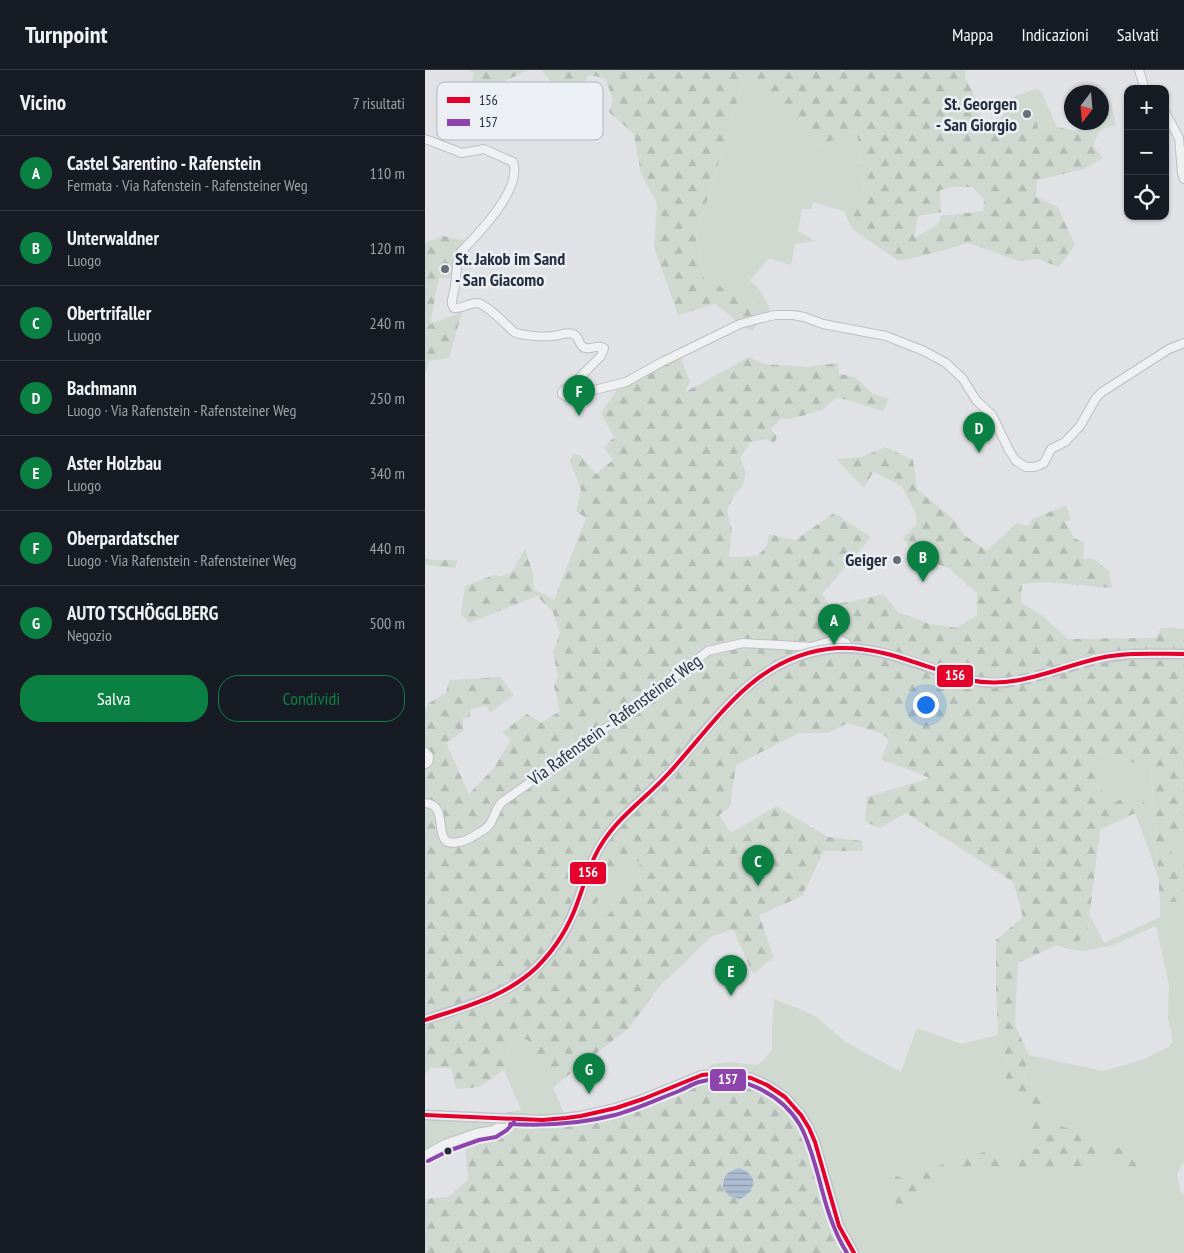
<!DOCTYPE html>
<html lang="it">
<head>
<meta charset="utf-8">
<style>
	:root { --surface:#171b24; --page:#242831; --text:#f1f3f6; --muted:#9ea1a6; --line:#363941; --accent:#0b8043 }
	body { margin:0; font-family:"PT Sans Narrow",sans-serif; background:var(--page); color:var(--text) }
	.controls { position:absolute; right:15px; top:15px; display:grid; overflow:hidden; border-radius:10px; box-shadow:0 1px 4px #0004 }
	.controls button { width:45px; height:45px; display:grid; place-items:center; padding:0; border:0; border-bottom:1px solid var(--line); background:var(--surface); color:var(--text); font:25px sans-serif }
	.compass { position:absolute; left:639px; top:15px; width:45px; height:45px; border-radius:50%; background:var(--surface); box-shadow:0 1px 4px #0004; rotate:196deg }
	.you { position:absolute; left:500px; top:634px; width:18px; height:18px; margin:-12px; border:4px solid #fff; border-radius:50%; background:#1a73e8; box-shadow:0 0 0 8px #1a73e833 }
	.badge { display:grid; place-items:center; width:32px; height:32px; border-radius:50%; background:var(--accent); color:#fff; font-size:16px; font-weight:700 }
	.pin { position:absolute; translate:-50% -41px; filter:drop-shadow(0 1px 2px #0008) }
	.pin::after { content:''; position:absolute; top:26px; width:18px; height:15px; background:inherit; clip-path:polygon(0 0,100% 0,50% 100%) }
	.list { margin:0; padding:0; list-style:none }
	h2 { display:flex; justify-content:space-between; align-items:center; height:65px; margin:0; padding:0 20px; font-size:21px }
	h2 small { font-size:16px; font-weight:400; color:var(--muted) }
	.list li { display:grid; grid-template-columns:32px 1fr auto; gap:15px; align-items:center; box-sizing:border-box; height:75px; padding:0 20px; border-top:1px solid var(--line) }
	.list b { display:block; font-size:19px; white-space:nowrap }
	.list p { margin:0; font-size:16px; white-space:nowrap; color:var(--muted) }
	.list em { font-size:16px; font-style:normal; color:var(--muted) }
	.actions { display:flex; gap:10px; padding:15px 20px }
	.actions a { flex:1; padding:11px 0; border:1px solid var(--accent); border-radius:20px; text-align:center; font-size:18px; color:var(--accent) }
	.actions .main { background:var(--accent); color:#fff }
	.icon { flex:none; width:28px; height:28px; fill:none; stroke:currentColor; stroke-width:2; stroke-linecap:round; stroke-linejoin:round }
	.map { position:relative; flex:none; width:759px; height:1183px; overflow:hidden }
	header { display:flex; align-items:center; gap:30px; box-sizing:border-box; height:70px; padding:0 25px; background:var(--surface); border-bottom:1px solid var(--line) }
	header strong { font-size:24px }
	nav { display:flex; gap:28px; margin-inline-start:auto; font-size:18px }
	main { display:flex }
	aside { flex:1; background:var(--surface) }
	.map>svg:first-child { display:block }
	.green { fill:#d0d9d0 }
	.forest { fill:url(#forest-firs); fill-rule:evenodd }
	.water { fill:url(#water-rules) }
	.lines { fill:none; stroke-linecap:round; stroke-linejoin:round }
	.secondary-tunnel { stroke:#bbbec4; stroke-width:11; stroke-dasharray:11 5.5; stroke-linecap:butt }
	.minor-casing { stroke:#bdbfc3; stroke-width:10 }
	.tertiary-casing { stroke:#bdbfc3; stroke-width:12 }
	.minor { stroke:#eff0f2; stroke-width:8 }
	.tertiary { stroke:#eff0f2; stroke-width:10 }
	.secondary { stroke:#c1c3c8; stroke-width:11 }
	.bus-1-casing { stroke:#ecf0f5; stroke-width:8 }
	.bus-2-casing { stroke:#ecf0f5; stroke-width:8 }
	.bus-1 { stroke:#e4002b; stroke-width:4 }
	.bus-2 { stroke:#8e44ad; stroke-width:4 }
	.poi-dot { fill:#676d79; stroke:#ecf0f5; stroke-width:2 }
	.bus-dot { fill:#262e3f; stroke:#ecf0f5; stroke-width:2 }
	.labels { text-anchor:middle; stroke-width:5; stroke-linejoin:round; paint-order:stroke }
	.poi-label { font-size:18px; font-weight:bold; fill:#262e3f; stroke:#ecf0f5; text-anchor:end }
	.street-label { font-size:18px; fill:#262e3f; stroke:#ecf0f5 }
	.key { fill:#ecf0f5; stroke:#b1b6be; stroke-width:1 }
	.key-label { font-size:14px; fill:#262e3f }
	.line-badge { stroke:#ecf0f5; stroke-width:2 }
	.badge-label { font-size:14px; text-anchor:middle; font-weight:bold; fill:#fff }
</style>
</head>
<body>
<header>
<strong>Turnpoint</strong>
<nav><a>Mappa</a><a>Indicazioni</a><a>Salvati</a></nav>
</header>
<main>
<aside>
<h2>Vicino<small>7 risultati</small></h2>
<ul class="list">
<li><span class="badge">A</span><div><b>Castel Sarentino - Rafenstein</b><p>Fermata · Via Rafenstein - Rafensteiner Weg</p></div><em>110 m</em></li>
<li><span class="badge">B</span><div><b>Unterwaldner</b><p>Luogo</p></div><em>120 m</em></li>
<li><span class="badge">C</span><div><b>Obertrifaller</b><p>Luogo</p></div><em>240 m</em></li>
<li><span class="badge">D</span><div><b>Bachmann</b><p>Luogo · Via Rafenstein - Rafensteiner Weg</p></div><em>250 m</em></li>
<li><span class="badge">E</span><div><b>Aster Holzbau</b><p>Luogo</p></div><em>340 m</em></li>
<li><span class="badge">F</span><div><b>Oberpardatscher</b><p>Luogo · Via Rafenstein - Rafensteiner Weg</p></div><em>440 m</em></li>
<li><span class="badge">G</span><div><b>AUTO TSCHÖGGLBERG</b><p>Negozio</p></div><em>500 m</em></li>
</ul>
<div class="actions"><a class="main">Salva</a><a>Condividi</a></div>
</aside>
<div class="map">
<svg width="759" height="1183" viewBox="0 0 759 1183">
	<defs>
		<pattern id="forest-firs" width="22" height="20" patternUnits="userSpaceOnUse" patternTransform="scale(1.25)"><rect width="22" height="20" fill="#d0d9d0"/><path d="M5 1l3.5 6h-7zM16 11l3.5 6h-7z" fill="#b2bbb4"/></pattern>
		<pattern id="water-rules" width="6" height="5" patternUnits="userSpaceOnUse" patternTransform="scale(1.25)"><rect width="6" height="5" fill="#acbdd2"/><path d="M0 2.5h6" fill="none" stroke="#8c9aac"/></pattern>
	</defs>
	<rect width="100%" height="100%" fill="#e0e2e5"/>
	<path class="green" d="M319 9 394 76 432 60 440 134 419 141 388 132 386 139H377L373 161 390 171 370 174 366 195 345 188 325 210 337 223 345 239 279 209 271 167Z
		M611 19 616 21 632 57 613 59 612 52 591 46 594 35 578 45 588 27Z
		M674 682 726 698 733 806 710 743 719 733 690 732 669 715Z
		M746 764H759V792H747Z
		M199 785 217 793 194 831 179 850 167 839 182 817 183 799Z
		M759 831V1091L752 1104 756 1123 759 1124V1183H425L313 1009 277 1005 287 994 306 992 332 995 339 990 347 979V959L349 929 389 945 422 973 476 1002 492 958 536 974 573 965 584 997 579 1014 611 1039 621 1035 598 1014 604 985 678 1001 717 990 743 977 747 973V968L743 949 744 915 731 856 688 875 659 881 643 879 662 865 665 846 679 873 735 847V833Z
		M102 969 128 1017 141 1048V1052L90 1055 62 1072 20 1079 0 1089V1041L75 1044 96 1040 79 1000 85 975Z"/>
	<path class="forest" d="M44 0H104L81 10 80 39 36 48 49 3Z
		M116 0H416L417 2 422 0H541L540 8 549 24 557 54 565 62 578 45 591 31 594 35 592 46 612 52 613 59 632 57 650 61 660 53 676 52 677 39 686 32 691 56C676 57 673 62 668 76L678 88 659 99 612 110 611 127 633 137 650 175 634 197 613 189 594 191 543 173 505 184 474 191 427 159 419 141 440 134 432 60 394 76 319 9 271 167 279 209 345 239 327 261 314 253 290 234 253 245 229 177 232 133 216 104 209 64 184 42 188 29 180 8 164 5 145 33ZM528 117H547L559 129 558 141 516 146 512 155 489 168 493 146 516 142 515 120Z
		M18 166 47 172 35 190 36 209 14 208 5 254 37 242 24 288 4 291 0 304V173Z
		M253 280 265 312 260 322 324 287 340 294 381 297 413 293 414 304 430 307 447 323 464 329 458 341 412 327 397 340 366 349H356L346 359 352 367 349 374 341 369 325 373 315 388 321 402 317 417 308 427 302 441 307 460 304 487 332 486 342 476 344 464 370 470 409 443 446 467 397 524 404 534 426 532 458 524 473 542 505 554 532 558 552 545V523L525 499 488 484 478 468 492 454 491 444 477 416 448 402 439 418 411 389 437 387 460 377 488 390 492 419 528 449 539 465 562 481 592 453 603 456 608 449 641 435 646 449 640 452 649 468 659 473 658 489H669L684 501 687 518 619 512 597 514 596 533 618 546 643 569 731 568 736 558 759 559V764L746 765 747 792H759V831L735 833 726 698 674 682 670 715 690 732 703 727 720 733 710 743 675 760 662 865 643 879 632 875 593 893 590 955 604 985 598 1014 622 1035 611 1040 579 1014 584 997 573 965 571 917V870L598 847 588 812 481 743 455 758 440 752 442 727 505 708 456 689 464 670 458 664 423 653 403 663H374L311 695 305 737 294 745 306 763 351 736 403 767 437 771 438 781H399L377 826 334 845 349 887 328 904 308 859 286 867 234 917 204 958 128 1017 102 969 85 975 79 1000 54 1017 31 1019 26 998H6L0 1004V639L4 633 21 623 24 610 75 607 89 625 65 643 61 635 45 640V647L38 649V661L21 673 44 724 68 699 86 670 77 662 102 644 116 653 135 641 129 616 133 606 128 582 135 563 128 542 112 526 44 553 36 544 40 516 69 505 76 506 86 503 100 479 108 503 109 519 129 530 161 448 151 441 156 420 145 391 148 384 155 385 171 404 188 390 179 378 189 367 176 343 199 310ZM199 785 216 793 194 831 179 850 167 839 182 817 183 799 194 795Z
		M0 488 7 490H32L30 498 0 495Z
		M275 1009H313L350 1023 382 1057 425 1183H0V1129L23 1127 43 1110 40 1076 62 1072 90 1055 141 1052Z
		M611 1048 642 1058 673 1074 694 1078 718 1099 711 1105 681 1086 658 1096 589 1101 580 1095 571 1097 554 1094 522 1101 518 1098 511 1109 466 1148 471 1132 462 1110 468 1104 487 1114 495 1113 502 1101 516 1095 559 1082 580 1088 590 1082 600 1085 609 1079H617L616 1067 599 1065 601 1056Z"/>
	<path class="water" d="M314 1098C317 1099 320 1100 322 1102 335 1111 326 1124 315 1129L304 1126 298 1118C298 1105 302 1102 314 1098Z"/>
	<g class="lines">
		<path class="secondary-tunnel" d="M578 613 605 608 677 588"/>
		<defs>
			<path id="minor" d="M714 0 720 19
				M740 42 754 68 757 103 759 109
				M0 69 37 83 59 79 88 92C98 119 52 165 35 183L33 188 30 216 27 230V234L29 238C37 239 44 233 52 233 62 234 81 255 89 262 98 266 118 267 128 266 135 266 142 261 148 264 155 266 153 276 160 278 167 280 172 274 179 278L176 286 148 314 140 319 137 322V324L142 327 201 312 235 293 315 254 337 248 350 245H368L379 247 398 254 461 266 499 281 521 293 538 309 551 330 567 345 584 380 591 391 601 397H609L615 395 619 393 626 379 640 372 655 356 671 328 677 322 744 279 759 273
				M0 682 4 686C4 690 4 693 0 694
				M0 733C28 735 3 779 34 772 42 771 49 766 55 762 70 755 67 743 77 732L143 686 167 666 191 652 283 581 318 573 386 577 406 571 414 570 421 573 425 578"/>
			<path id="tertiary" d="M0 1086 20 1075 52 1064 69 1061 78 1055 85 1048"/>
		</defs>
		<use href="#minor" class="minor-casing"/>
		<use href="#tertiary" class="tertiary-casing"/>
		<use href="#minor" class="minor"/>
		<use href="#tertiary" class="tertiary"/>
		<path class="secondary" d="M677 588 708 584H759
			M0 950C37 937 79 927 108 900 119 890 130 878 138 865 154 836 159 800 178 772 194 747 219 728 240 707 249 698 257 688 265 678 302 634 337 590 398 580 438 573 474 587 511 600 533 607 554 614 578 613
			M0 1045 117 1050 141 1048 156 1046 191 1038 218 1029 277 1005 299 1003 326 1008 342 1015 360 1027 376 1045 384 1058 390 1072 414 1156 429 1183"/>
		<defs>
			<path id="bus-1" d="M0 950C39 937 81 927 112 897 131 878 144 857 153 831 160 812 165 792 176 775 193 747 221 728 243 704 293 650 331 583 413 578 458 576 501 598 544 610 591 620 630 598 675 588 702 582 731 584 759 584
				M0 1045 117 1050 141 1048 156 1046 191 1038 218 1029 277 1005 299 1003 326 1008 342 1015 360 1027 376 1045 384 1058 390 1072 414 1156 429 1183"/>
			<path id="bus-2" d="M85 1054C121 1056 155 1054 190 1045 212 1039 233 1029 254 1021 261 1018 267 1014 274 1012 312 1001 356 1023 375 1055 384 1071 388 1088 393 1105 400 1132 407 1159 422 1183
				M3 1091 23 1081 54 1070 71 1067 82 1060 89 1052"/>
		</defs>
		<use href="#bus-1" class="bus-1-casing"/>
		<use href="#bus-2" class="bus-2-casing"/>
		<use href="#bus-1" class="bus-1"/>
		<use href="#bus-2" class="bus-2"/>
	</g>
	<g class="poi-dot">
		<circle cx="602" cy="44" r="5"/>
		<circle cx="20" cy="199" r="5"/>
		<circle cx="472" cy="490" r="5"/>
	</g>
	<circle class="bus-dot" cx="23" cy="1081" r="4.5"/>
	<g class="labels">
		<g class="poi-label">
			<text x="592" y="40">St. Georgen<tspan x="592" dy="21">- San Giorgio</tspan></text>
			<text x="30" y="195" text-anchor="start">St. Jakob im Sand<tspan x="30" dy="21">- San Giacomo</tspan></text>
			<text x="462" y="496">Geiger</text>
		</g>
		<g class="street-label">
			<text transform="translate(190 650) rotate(-36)" y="6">Via Rafenstein - Rafensteiner Weg</text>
		</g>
	</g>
	<rect x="12" y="12" width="166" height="58" rx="8" class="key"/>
	<rect x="22" y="27" width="23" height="6" fill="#e4002b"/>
	<rect x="22" y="49" width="23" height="7" fill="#8e44ad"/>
	<g class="key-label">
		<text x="54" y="35">156</text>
		<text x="54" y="57">157</text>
	</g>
	<g class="line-badge">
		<rect x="511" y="594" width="38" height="24" rx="5" fill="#e4002b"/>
		<rect x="144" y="791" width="38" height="24" rx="5" fill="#e4002b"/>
		<rect x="284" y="998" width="38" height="24" rx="5" fill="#8e44ad"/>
	</g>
	<g class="badge-label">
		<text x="530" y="610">156</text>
		<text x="163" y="807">156</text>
		<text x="303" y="1014">157</text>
	</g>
</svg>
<div class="controls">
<button>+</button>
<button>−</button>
<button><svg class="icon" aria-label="locate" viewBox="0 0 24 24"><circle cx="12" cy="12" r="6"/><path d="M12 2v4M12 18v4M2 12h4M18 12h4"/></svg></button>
</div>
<svg class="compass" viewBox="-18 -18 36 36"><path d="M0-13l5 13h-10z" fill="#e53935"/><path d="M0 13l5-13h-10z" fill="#9ea1a6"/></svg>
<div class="you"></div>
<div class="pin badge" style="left:409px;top:575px">A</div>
<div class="pin badge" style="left:498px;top:512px">B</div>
<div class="pin badge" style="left:333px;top:816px">C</div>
<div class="pin badge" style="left:554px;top:383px">D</div>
<div class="pin badge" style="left:306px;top:926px">E</div>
<div class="pin badge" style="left:154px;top:346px">F</div>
<div class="pin badge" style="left:164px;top:1024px">G</div>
</div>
</main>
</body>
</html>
